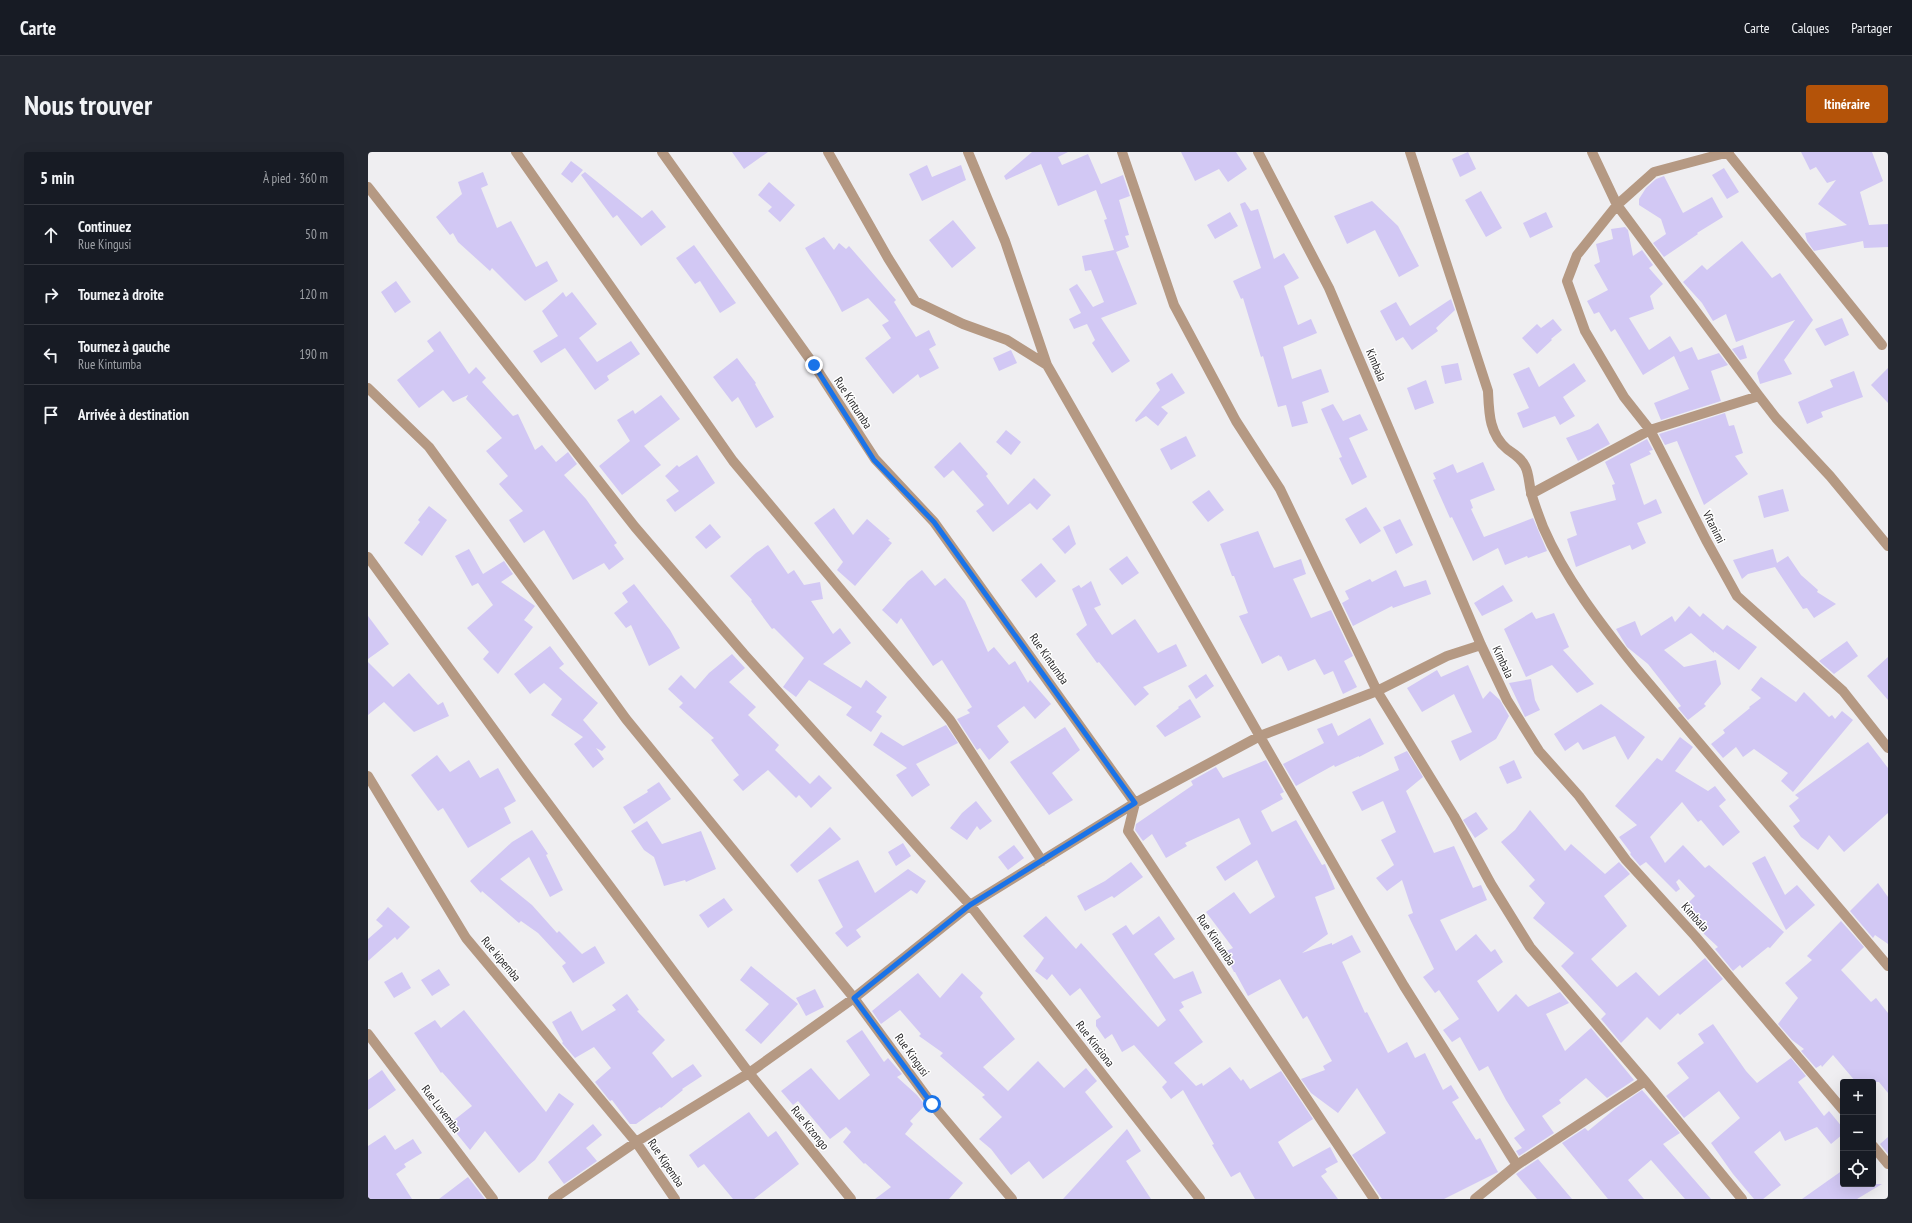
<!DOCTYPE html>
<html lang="fr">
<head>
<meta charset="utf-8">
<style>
	:root { --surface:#171b24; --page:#242831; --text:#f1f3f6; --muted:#9ea1a6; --line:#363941; --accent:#b45309 }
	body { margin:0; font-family:"PT Sans Narrow",sans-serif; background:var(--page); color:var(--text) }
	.controls { position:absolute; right:12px; bottom:12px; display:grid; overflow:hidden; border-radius:4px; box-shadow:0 4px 16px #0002 }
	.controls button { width:36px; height:36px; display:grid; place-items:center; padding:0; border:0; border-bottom:1px solid var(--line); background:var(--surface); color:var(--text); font:20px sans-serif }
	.stop { position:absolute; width:12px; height:12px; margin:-9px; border:3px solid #1a73e8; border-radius:50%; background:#fff }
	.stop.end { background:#1a73e8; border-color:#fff; box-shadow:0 1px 4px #0008 }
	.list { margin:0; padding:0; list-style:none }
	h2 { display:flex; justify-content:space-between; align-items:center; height:52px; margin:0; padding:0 16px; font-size:17px }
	h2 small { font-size:13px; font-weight:400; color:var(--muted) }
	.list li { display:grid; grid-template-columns:26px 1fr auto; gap:12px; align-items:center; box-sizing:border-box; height:60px; padding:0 16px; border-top:1px solid var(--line) }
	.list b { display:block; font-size:15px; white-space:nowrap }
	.list p { margin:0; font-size:13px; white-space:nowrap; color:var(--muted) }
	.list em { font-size:13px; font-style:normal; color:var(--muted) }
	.icon { flex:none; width:22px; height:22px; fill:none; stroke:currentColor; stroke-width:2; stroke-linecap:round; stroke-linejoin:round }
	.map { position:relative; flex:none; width:1520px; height:1047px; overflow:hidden; border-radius:4px }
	header { display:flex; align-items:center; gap:24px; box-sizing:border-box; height:56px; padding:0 20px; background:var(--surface); border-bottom:1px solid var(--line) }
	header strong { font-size:19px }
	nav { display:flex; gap:22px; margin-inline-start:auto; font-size:14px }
	.intro { display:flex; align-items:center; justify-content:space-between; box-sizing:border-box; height:96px; padding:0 24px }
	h1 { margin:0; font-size:28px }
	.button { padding:10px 18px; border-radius:4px; background:var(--accent); color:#fff; font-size:14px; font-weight:700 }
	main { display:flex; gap:24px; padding:0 24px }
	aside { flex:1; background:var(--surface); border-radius:4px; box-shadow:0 4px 16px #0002 }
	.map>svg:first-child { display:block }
	.building { fill:#d2c8f4 }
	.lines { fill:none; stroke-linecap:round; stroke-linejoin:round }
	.minor { stroke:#b59983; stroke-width:10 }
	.route { stroke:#1a73e8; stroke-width:5 }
	.labels { text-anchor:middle; stroke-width:3; stroke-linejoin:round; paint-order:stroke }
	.street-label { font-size:12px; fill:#29282a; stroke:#fff }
</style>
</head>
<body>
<header>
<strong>Carte</strong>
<nav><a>Carte</a><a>Calques</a><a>Partager</a></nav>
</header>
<div class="intro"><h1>Nous trouver</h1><a class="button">Itinéraire</a></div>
<main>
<aside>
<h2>5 min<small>À pied · 360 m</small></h2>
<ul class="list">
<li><svg class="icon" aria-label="ahead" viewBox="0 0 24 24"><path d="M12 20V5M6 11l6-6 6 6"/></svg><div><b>Continuez</b><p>Rue Kingusi</p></div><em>50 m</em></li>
<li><svg class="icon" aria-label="right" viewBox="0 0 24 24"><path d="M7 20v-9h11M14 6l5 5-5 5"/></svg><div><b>Tournez à droite</b></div><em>120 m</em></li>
<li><svg class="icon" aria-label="left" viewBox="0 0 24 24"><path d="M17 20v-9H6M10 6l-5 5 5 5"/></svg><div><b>Tournez à gauche</b><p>Rue Kintumba</p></div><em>190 m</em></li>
<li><svg class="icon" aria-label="arrive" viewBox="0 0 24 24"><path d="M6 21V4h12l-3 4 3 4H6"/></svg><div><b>Arrivée à destination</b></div></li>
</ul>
</aside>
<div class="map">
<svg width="1520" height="1047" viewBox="0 0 1520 1047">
	<rect width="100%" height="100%" fill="#efeef1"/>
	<path class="building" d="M364 0H400L376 17Z
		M664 0H700L690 5 694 13 720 2 733 32 755 23 762 44 751 48 761 83 757 84 761 95 748 100 769 152 733 166 762 209 744 221 724 191 727 188 719 172 706 177 701 167 713 161 701 137 709 132 725 155 736 150 723 118 717 119 714 104 746 98 736 68 739 67 728 38 690 54 673 12 638 28 636 24Z
		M813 0H868L879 17 860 30 851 17 827 29Z
		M1100 0 1108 17 1092 25 1084 7Z
		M1433 0H1504L1515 29 1492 40 1501 73 1520 72V95L1496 96 1495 89 1446 99 1439 89 1437 81 1479 73 1450 52 1468 28 1459 31 1448 15 1442 18Z
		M203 9 215 18 204 31 193 22Z
		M559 13 564 25 593 13 598 28 554 49 541 22Z
		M1356 16 1371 40 1359 47 1344 23Z
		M115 20 120 33 113 36 129 76 143 69 168 115 179 109 190 129 157 149 124 116 122 119 90 90 85 81 82 83 68 65 94 42 90 30Z
		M217 20 274 66 284 58 298 75 273 94 249 63 245 66 213 23Z
		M1296 24 1315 61 1344 45 1355 65 1329 81 1330 82 1296 105 1285 91 1298 82 1293 67 1271 53V47L1278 36 1288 27Z
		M401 30 427 53 412 70 400 59 404 55 390 43Z
		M1113 39 1134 76 1118 85 1097 48Z
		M1004 49 1030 74 1051 114 1031 125 1007 78 979 92 966 64Z
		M877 50 883 59 890 57 906 107 916 101 931 126 916 134 930 173 943 167 949 181 915 195 924 227 953 217 961 240 934 250 940 271 924 275 918 253 910 255 895 204 893 205 875 146 873 147 865 129 893 116 872 52Z
		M862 60 870 74 847 87 839 73Z
		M1178 60 1185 75 1162 86 1155 71Z
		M585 68 608 96 584 116 561 88Z
		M1257 75 1260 78 1265 104 1274 98 1285 113 1281 116 1295 132 1282 144 1286 157 1261 166 1281 198 1302 184 1312 200 1324 195 1330 208 1351 201 1360 213 1343 219 1353 249 1293 268 1286 251 1321 237 1306 204 1275 223 1247 177 1243 180 1231 160 1226 162 1219 149 1240 138 1226 113 1232 110 1228 92 1245 87 1243 77Z
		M456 85 466 98 471 91 478 97 481 94 528 148 526 150 548 185 561 178 568 193 561 197 571 216 552 226 550 222 525 242 497 206 523 186 514 173 521 169 500 146 474 160 466 145 437 96Z
		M1374 89 1404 126 1412 121 1445 168 1416 208 1424 222 1392 232 1389 221 1427 168 1368 190 1358 162 1345 169 1334 151 1315 130 1334 113 1339 118Z
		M326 93 368 151 352 161 332 129 327 132 308 106Z
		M28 129 43 150 27 161 13 140Z
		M195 140 198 145 204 140 229 172 211 186 229 210 263 189 272 202 239 224 241 228 227 238 197 196 173 211 165 199 190 184 174 159Z
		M1083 147 1087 158 1068 176 1070 179 1044 198 1035 185 1028 189 1012 159 1028 150 1042 174Z
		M1474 166 1481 183 1457 194 1447 177Z
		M1185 167 1194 178 1183 187 1184 188 1169 202 1154 186 1169 172 1173 176Z
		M72 179 101 222 108 215 118 226 114 230 145 264 150 262 167 298 174 293 188 310 200 300 209 312 196 323 218 347 249 391 246 393 256 407 241 418 236 411 205 428 176 378 156 391 141 368 155 359 131 332 140 324 118 299 134 286 98 247 100 243 85 250 75 238 51 256 29 228 66 199 59 189Z
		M1375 193 1379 206 1372 208 1364 197Z
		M643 198 649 211 631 219 625 206Z
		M369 206 388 231 387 232 406 265 388 276 370 245 364 250 345 225Z
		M1090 211 1094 228 1077 232 1073 214Z
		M1206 211 1218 229 1195 245 1207 264 1192 273 1187 264 1155 276 1149 261 1161 256 1145 222 1161 215 1171 235Z
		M1520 216V251L1503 233Z
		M1486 219 1495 245 1453 260 1455 265 1439 272 1430 250 1465 235 1462 228Z
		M804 221 817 241 793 255 800 261 790 274 778 264 768 270 767 268 792 238 788 231Z
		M1058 228 1066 251 1047 258 1039 236Z
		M293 243 312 267 276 294 293 313 254 343 231 314 262 289 249 268 265 258 267 262Z
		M965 252 975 269 992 262 1000 278 981 286 999 325 984 333 971 306 974 305 953 257Z
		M1357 261 1361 274 1366 273 1375 301 1367 304 1380 322 1336 353 1309 289 1297 293 1291 282Z
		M1230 271 1242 292 1210 309 1198 286 1222 277Z
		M638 278 653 290 643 303 628 290Z
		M818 284 828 304 803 318 792 297Z
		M1279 287 1285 298 1281 299 1283 302 1262 312 1276 353 1288 347 1294 361 1269 371 1278 391 1264 398 1262 393 1208 415 1199 387 1209 383 1202 360 1248 348 1244 333 1247 332 1237 310Z
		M592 290 620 322 618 324 640 353 666 326 683 343 669 358 662 351 625 380 608 359 616 353 585 318 576 326 566 315Z
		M329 303 347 331 307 360 298 348 311 339 297 324 309 313 311 315Z
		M1115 310 1127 338 1102 348 1105 356 1103 357 1116 385 1165 366 1179 399 1160 406 1159 404 1137 413 1130 396 1105 409 1084 365 1082 366 1065 328 1068 327 1065 321 1085 312 1089 321Z
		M1415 337 1421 359 1396 366 1390 344Z
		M841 338 856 358 840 370 824 350Z
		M61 354 79 368 54 404 36 391 52 370 50 368Z
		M998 355 1013 379 992 392 977 367Z
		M466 356 485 383 499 367 522 387 520 388 524 391 487 434 469 418 475 410 446 371Z
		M1032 367 1045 393 1028 402 1015 375Z
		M342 372 353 385 338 397 327 385Z
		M701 373 708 392 697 402 684 387Z
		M890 379 906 416 933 407 938 422 925 427 943 466 963 458 985 504 976 509 989 535 975 542 965 519 956 523 947 507 920 519 913 504 912 505 911 503 894 512 871 464 880 461 866 424H864L852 392Z
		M400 393 420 422 426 418 436 433 452 430 455 447 443 449 465 482 472 476 483 491 455 512 493 536 498 528 519 545 508 560 514 564 503 580 478 563 484 555 441 528 428 545 415 535 436 506 406 476 404 477 383 449 384 448 362 424 388 401Z
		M101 397 115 422 136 409 145 422 133 430 167 454 156 468 165 475 130 522 115 507 121 500 99 476 125 453 110 431 104 434 87 404Z
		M1405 397 1409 411 1420 404 1433 423 1450 438 1449 440 1468 452 1446 466 1439 456 1435 457 1407 415 1380 422 1374 427 1365 408Z
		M759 404 771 421 754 433 741 417Z
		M673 411 688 429 668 446 653 428Z
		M554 418 567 434 577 426 597 449 620 500 626 495 641 513 647 509 660 531 662 528 683 552 667 567 656 554 629 574 641 590 621 608 612 596 609 598 589 567 602 561 599 558 604 555 574 508 565 514 533 466 529 472 514 458 540 429Z
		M1028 418 1036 435 1058 428 1063 442 1025 456 1024 454 985 474 974 451 981 447 977 439 1002 427 1004 430Z
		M723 429 733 453 726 456 744 483 767 467 790 501 808 492 819 514 775 535 781 542 767 554 731 510 729 511 708 482 719 473 704 437 711 433 713 436Z
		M266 432 302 478 312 496 281 514 263 473 258 476 246 461 260 450 254 441Z
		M1135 433 1145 449 1114 464 1106 451Z
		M1321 454 1332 465 1335 461 1355 478 1359 473 1389 495 1371 518 1346 499V501L1323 481 1296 498 1316 515 1348 508 1353 532 1336 552 1338 554 1320 568 1310 556 1313 554 1280 512 1259 495 1248 477 1267 469 1273 484 1304 464 1307 470Z
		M1164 460 1168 467 1186 461 1201 495 1195 498 1226 532 1209 541 1184 513 1158 525 1136 477Z
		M0 464 21 492 0 507Z
		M1479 489 1490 504 1466 522 1451 509Z
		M182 494 196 512 191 516 230 551 215 568 238 595 234 599 228 596 236 607 225 616 206 592 215 585 183 563 194 547 176 531 162 542 146 522Z
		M364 502 377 516 361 530 388 555 380 563 411 593 407 598 442 632 451 623 464 636 443 656 431 643 428 646 400 618 375 639 365 628 371 623 343 588 346 586 311 555 315 551 300 537 313 523 327 537 341 521Z
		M1520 505V548L1499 524Z
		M0 510 25 535 41 521 70 553 75 550 81 564 46 580 16 550 0 563Z
		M1100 513 1115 547 1122 539 1132 548 1141 564 1128 587 1092 609 1083 589 1104 580 1086 542 1054 560 1039 536 1069 518 1073 525Z
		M838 522 846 534 828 547 820 534Z
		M1393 525 1428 550 1436 540 1461 565 1464 563 1467 567 1474 559 1485 568 1425 640 1413 629 1420 621 1386 597 1375 605 1368 595 1355 606 1343 592 1357 581 1355 578 1382 556 1381 555 1393 546 1383 538Z
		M1163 527 1167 548 1172 558 1157 565 1141 531Z
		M822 547 833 565 797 585 788 574 811 556 810 555Z
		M1233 552 1277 585 1260 608 1247 584 1215 598 1210 590 1197 599 1186 582Z
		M1002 566 1016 592 991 605V604L967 615 966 613 928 634 915 612 956 591 949 577 964 571 970 584Z
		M578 573 590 591 548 612 562 633 544 645 528 623 539 616 505 593 513 580 535 594Z
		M697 575 712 598 684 621 705 648 681 663 642 610Z
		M1312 585 1325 595 1307 619 1340 639 1347 634 1358 648 1351 654 1372 680 1355 694 1333 668 1330 670 1314 650 1282 685 1297 711 1315 693 1337 716 1341 713 1416 780 1402 796 1400 795 1374 816 1372 813 1365 819 1347 797 1350 795 1335 781 1340 776 1320 751 1327 744 1311 727 1308 730 1312 737 1308 740 1278 710 1272 714 1262 702 1263 701 1251 685 1269 673 1247 654 1289 606 1294 609Z
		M1500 590 1520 616V661L1476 700 1461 683 1450 698 1433 685 1425 674 1432 669 1421 654 1431 646 1427 643Z
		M1039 599 1055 625 1038 639 1066 701 1086 694 1105 736 1113 733 1119 748 1072 768 1088 799 1108 782 1123 800 1127 797 1135 810 1109 829 1130 860 1148 842 1160 855 1192 840 1201 851 1178 862 1197 899 1223 876 1266 928 1239 946 1218 926 1191 948 1193 951 1174 964 1186 981 1151 1004 1148 999 1154 996 1146 986 1157 978 1138 948 1120 914 1111 919 1092 885 1084 890 1075 878 1091 867 1071 838 1067 841 1055 825 1066 817 1040 763 1045 761 1034 728 1019 739 1008 726 1026 713 1013 688 1028 680 1015 649 994 659 984 640 1031 618 1026 605Z
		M69 603 82 620 101 608 112 626 130 616 148 649 136 656 143 671 100 696 75 656 70 659 43 623Z
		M898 608 916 640 912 642 915 647 893 659 904 680 928 668 954 713 957 712 967 737 947 745 960 782 934 801 964 791V793L984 783 993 800 974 810 997 861 999 860 1020 901 1039 890 1047 906 1057 901 1075 938 1083 933 1091 946 1084 950 1108 988 1112 986 1130 1020 1076 1047H1014L984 1003 1018 981 989 936 970 961 943 941 933 927 957 918 955 914 964 909 939 864 935 867 912 827 880 844 867 820H866L856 800 865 796 838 760 866 740 882 762 907 745 889 708 857 729 848 715 883 692 871 666 817 691 819 694 798 706 784 682 775 689 767 678 768 672 825 633 823 629 848 615 855 626Z
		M1146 608 1154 626 1139 632 1131 615Z
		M291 630 303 647 266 672 255 655 280 640 279 638Z
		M608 649 624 669 612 678 609 674 599 688 582 676 594 661Z
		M1162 658 1197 699 1203 692 1237 722 1251 710 1262 722 1236 744 1259 774 1223 807 1249 835 1268 820 1291 844 1337 806 1355 827 1312 863 1310 861 1292 878 1279 865 1253 891 1233 867 1238 862 1193 814 1206 801 1165 766 1177 751 1161 734 1167 728 1133 690 1147 678Z
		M1108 660 1120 677 1107 686 1095 668Z
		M279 669 294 692 333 679 348 717 318 730 317 728 296 734 286 705 276 698 263 679Z
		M462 675 473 687 429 721 422 713Z
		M164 678 180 702 178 703 195 738 182 745 161 705 132 727 164 753 189 781 191 779 214 802 227 794 237 811 205 831 194 814 198 811 170 781 153 769 151 771 114 739 113 741 102 729 144 690Z
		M535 691 543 704 528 714 520 700Z
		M646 693 656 706 640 718 630 705Z
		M1397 704 1417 743 1429 733 1447 753 1418 778 1384 711Z
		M490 708 507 741 540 717 558 729 549 742 543 738 488 778 493 785 479 795 467 781 475 775 450 728Z
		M763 710 775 725 746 746 744 744 717 759 709 744 737 729Z
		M1510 731 1520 745V792L1507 783 1505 786 1482 759Z
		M356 746 365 758 340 776 331 763Z
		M20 755 42 775 29 788 27 785 0 809V787L15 774 8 768Z
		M678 764 708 797 713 791 790 875 798 868 744 782 758 773 765 783 791 764 807 787 786 802 806 827 825 819 834 841 813 850 816 855 811 858 835 890 806 911 828 934 834 931 835 934 862 915 873 929 875 927 882 937 913 919 945 967 910 990 925 1015 962 995 970 1010 957 1017 959 1020 953 1024 970 1047H887L872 1020 863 1025 844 993 846 992 815 938 803 947 794 935 799 930 766 893 754 900 744 882 737 887 728 874V868L733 865 712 836 702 844 684 822 679 828 667 819 676 806 655 784Z
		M1473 769 1496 795 1473 818 1503 850 1508 846 1520 861V941L1511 930H1488L1465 903 1454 915 1453 913 1448 916 1433 899 1436 897 1424 888 1410 872 1430 846 1417 831 1444 808 1439 804Z
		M383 814 430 852 393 892 377 878 401 852 372 828Z
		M71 817 82 833 64 844 53 828Z
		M34 820 43 836 26 846 16 830Z
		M550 821 572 846 594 821 615 841 612 845 647 887 615 915 640 939 670 909 696 936 718 916 729 929 717 940 745 975 675 1027 661 1009 643 1023 623 997 611 987 634 965 614 945 617 943 572 904 575 901 551 884 553 882 532 858 513 872 504 859Z
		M447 837 456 855 438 864 428 846Z
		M259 842 271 858 269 859 297 888 284 901 304 926 325 912 334 924 314 937 315 938 293 956 292 955 268 972H262L244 948 242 949 227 930 243 916 226 895 207 906 194 891 195 890 184 870 203 859 214 879 248 858 244 853Z
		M96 858 178 960 191 941 206 952 167 1008 151 1021 117 979 102 998 81 972 104 954 74 920 73 921 46 881 67 868 73 876Z
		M1345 872 1378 919 1389 931 1423 906 1438 924 1430 930 1456 964 1461 959 1475 976V982L1463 992 1449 975 1417 989 1412 979 1386 1000 1413 1033 1395 1047H1386L1365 1022 1343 991 1372 966 1351 939 1316 966 1298 944 1321 926 1309 911 1336 891 1330 882Z
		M494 878 516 910 520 906 534 922 529 925 549 943 557 953 542 969 545 972 537 982 595 1031 581 1047H507L523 1035 497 1011 496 1012 475 990 483 980 478 975 462 987 430 949 425 953 413 939 443 916 471 948 502 923 478 889Z
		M14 918 28 938 0 958V928Z
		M1274 938 1312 981 1295 992 1343 1047H1317L1283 1008 1260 1028 1276 1047H1240L1194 991 1217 976 1220 979 1248 956Z
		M381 960 400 985 408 979 431 1012 386 1047H365L336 1012 330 1016 321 1003Z
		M225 972 234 983 218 996 229 1009 196 1032 180 1010Z
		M759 977 773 999 758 1009 783 1047H695Z
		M17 983 27 998 45 987 54 1001 36 1012 38 1015 28 1022 44 1047H0V994Z
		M1520 985V1002L1512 992Z
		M1170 1007 1204 1047H1169L1148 1022Z
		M1475 1018V1032H1514L1489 1047H1434Z
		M100 1025 117 1047H71Z"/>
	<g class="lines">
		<path class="minor" d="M148 0 365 309 582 568 674 709
			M294 0 446 213 507 307 566 370 767 651 760 679 1006 1047
			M460 0 520 106 547 149 595 172 639 188 679 213 996 766 1036 834 1149 1013
			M600 0 637 89 679 213
			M754 0 806 153 868 269 912 337 1009 539 1086 664 1123 732 1162 795 1277 929 1374 1047
			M890 0 961 136 1113 493 1139 548 1171 599 1211 644 1258 708 1327 784 1475 958
			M1042 0 1120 239C1121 260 1121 282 1139 297 1146 302 1153 306 1157 314 1161 321 1161 332 1163 340 1166 352 1171 364 1175 375 1197 426 1232 471 1267 515L1520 814
			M1224 0 1249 53 1391 244 1408 266 1462 324 1520 394
			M1359 0 1514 193
			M1361 0 1286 20 1249 53 1209 103 1199 129 1217 179 1256 245 1282 278 1338 388 1369 444 1475 539 1520 596
			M0 35 267 375 376 502 602 753 832 1047
			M0 236 61 295 258 567 486 846 564 952 644 1047
			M1163 342 1282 278 1391 244
			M0 405 158 622 381 921 483 1047
			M0 624 98 786 268 990 307 1047
			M0 882 125 1047
			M1505 994 1520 1012
			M185 1047 268 990 381 921 486 846 602 753 767 651 892 584 1009 539 1079 504 1113 493
			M1107 1047 1149 1013 1277 929"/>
	</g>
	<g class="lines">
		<path class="route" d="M446 213 506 308 566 370 767 651 602 753 486 846 564 952"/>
	</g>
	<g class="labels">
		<g class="street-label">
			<text transform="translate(1008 213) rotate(67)" y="4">Kimbala</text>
			<text transform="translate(485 251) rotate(57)" y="4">Rue Kintumba</text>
			<text transform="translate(1346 375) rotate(63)" y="4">Vitanimi</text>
			<text transform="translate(681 507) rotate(55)" y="4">Rue Kintumba</text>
			<text transform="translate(1135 510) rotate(65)" y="4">Kimbala</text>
			<text transform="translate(1327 765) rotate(48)" y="4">Kimbala</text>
			<text transform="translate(848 788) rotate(56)" y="4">Rue Kintumba</text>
			<text transform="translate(133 807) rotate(50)" y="4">Rue kipemba</text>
			<text transform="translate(727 892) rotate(52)" y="4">Rue Kinsiona</text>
			<text transform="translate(544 903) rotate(54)" y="4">Rue Kingusi</text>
			<text transform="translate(73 957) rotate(53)" y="4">Rue Luvemba</text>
			<text transform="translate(442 976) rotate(51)" y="4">Rue Kizongo</text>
			<text transform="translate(298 1011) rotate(56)" y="4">Rue Kipemba</text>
		</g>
	</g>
</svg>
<div class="controls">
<button>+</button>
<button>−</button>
<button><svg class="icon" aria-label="locate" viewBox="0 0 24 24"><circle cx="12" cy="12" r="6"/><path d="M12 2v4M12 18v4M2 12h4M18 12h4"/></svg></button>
</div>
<div class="stop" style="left:564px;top:952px"></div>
<div class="stop end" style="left:446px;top:213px"></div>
</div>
</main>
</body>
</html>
